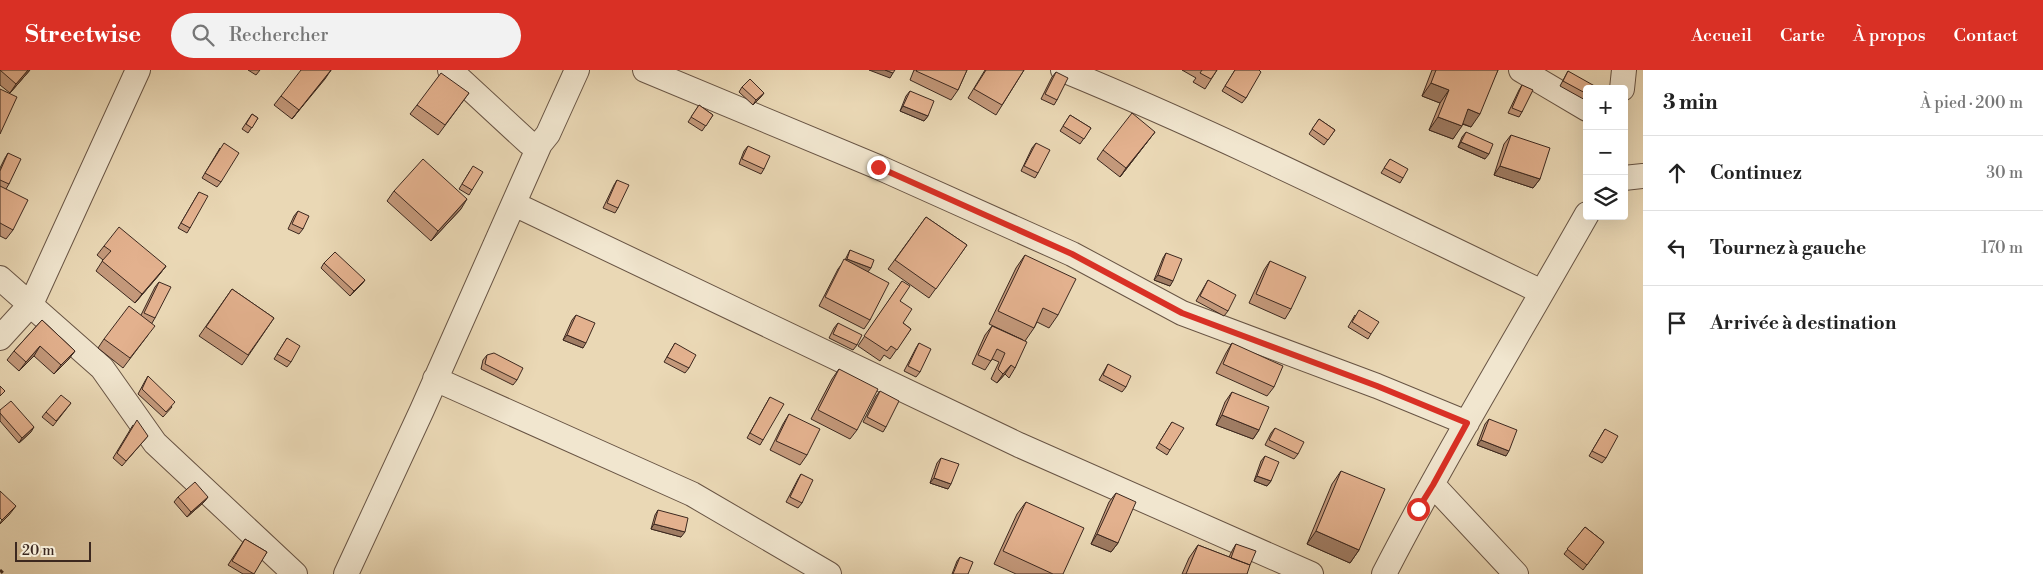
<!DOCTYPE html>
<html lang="fr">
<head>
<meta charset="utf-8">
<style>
	:root { --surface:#fff; --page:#f2f2f2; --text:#222; --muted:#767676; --line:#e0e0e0; --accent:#d93025 }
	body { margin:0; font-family:"Libre Bodoni",serif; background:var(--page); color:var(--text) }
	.controls { position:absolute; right:15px; top:15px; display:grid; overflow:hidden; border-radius:5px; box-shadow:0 5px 20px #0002 }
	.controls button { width:45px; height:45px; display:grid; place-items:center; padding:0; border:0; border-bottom:1px solid var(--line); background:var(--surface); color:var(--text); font:25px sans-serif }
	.scale { position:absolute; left:15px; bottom:12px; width:76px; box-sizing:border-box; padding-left:5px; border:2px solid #3c281f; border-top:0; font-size:14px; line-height:18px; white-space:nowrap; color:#3c281f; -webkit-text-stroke:4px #f1e6cf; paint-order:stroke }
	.stop { position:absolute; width:15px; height:15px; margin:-11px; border:4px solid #d93025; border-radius:50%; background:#fff }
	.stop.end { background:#d93025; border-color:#fff; box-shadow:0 1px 5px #0008 }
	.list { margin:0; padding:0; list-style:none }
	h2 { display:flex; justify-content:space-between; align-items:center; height:65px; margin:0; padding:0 20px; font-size:21px }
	h2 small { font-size:16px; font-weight:400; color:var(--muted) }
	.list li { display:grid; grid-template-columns:32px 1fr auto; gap:15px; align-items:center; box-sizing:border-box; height:75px; padding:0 20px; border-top:1px solid var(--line) }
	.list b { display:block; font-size:19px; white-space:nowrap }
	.list em { font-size:16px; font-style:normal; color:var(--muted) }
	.icon { flex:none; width:28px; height:28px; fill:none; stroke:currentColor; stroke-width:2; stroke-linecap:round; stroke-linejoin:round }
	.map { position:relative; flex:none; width:1643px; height:504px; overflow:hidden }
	header { display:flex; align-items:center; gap:30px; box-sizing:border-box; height:70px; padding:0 25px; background:var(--accent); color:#fff }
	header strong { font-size:24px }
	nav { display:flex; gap:28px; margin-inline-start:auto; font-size:18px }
	.search { width:350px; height:45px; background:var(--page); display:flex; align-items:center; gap:12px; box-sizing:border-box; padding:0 18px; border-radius:28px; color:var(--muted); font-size:19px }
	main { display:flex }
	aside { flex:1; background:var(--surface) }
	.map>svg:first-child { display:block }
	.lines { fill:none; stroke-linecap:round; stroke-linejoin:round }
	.minor-casing { stroke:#685444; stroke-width:26 }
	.path { stroke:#3c281f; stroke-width:3; stroke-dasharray:4 2.5; stroke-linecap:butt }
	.minor { stroke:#f1e6cf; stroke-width:24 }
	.wall { fill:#c3987a; stroke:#3c281f }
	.shaded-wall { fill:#9f7c63; stroke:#3c281f }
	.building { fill:#e3b18e; stroke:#3c281f }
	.route { stroke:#d93025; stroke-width:6 }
</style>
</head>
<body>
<header>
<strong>Streetwise</strong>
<div class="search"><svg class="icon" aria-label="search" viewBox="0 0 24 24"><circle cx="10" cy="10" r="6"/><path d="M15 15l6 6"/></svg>Rechercher</div>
<nav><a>Accueil</a><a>Carte</a><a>À propos</a><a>Contact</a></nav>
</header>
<main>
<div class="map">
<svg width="1643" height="504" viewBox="0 0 1643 504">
	<rect width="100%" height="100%" fill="#ead8b5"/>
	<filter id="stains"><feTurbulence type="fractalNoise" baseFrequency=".004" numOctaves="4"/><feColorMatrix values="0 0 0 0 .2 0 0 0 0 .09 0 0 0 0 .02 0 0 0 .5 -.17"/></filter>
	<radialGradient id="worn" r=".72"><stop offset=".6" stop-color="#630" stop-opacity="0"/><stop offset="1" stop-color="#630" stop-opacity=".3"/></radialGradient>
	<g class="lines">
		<defs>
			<path id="minor" d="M450 0 529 73 540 74
				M645 0 878 97 1072 184 1182 243 1377 316 1467 353
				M1063 0C1226 67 1383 146 1542 222
				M1521 0 1587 39
				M1622 19 1624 0
				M1624 108 1643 106
				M514 134 1019 375 1311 504
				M0 208 102 298 155 373 295 504
				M0 268 31 234 138 0
				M435 309 692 424 829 504
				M1433 415 1516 504
				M346 504 422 340 540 74 548 64 577 0
				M1384 504C1447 382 1519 264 1587 144"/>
		</defs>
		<use href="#minor" class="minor-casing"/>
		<path class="path" d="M0 500 4 504"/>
		<use href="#minor" class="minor"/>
	</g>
	<path class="wall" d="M0 0H30L10 23 0 15Z
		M248 0H260L256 5Z
		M331 0 292 49 274 35 281 26Z
		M914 0H967L958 20 951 30 910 10Z
		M985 0H1024L996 45 968 28Z
		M1182 0H1217L1205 19 1193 12 1196 8Z
		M1235 0H1259L1246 28 1242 33 1222 21Z
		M1432 0H1498L1471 57 1462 54 1453 69 1429 60 1440 33 1422 26Z
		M1568 1 1587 19V31L1560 16Z
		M1056 2 1057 30 1054 35 1041 29 1052 7Z
		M1522 15V42L1519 47 1508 43 1519 20Z
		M742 17 764 23 760 28 753 35 739 22Z
		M910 21 928 46 924 51 900 41 906 26Z
		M469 23 438 65 410 44 417 35Z
		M699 35 713 45 702 61 688 52Z
		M252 44 258 48 248 63 242 59Z
		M1070 45 1091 58 1080 74 1060 61Z
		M1319 49 1335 60 1324 75 1309 64Z
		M1466 62 1485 89 1458 77 1462 67Z
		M1511 65 1540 109 1533 118 1494 105 1504 74Z
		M1148 71 1120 107 1097 89 1103 80Z
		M1036 73 1038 103 1035 108 1021 101 1032 78Z
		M748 76 764 99 761 104 739 94 744 81Z
		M220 78 221 112 217 117 202 108Z
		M8 83 9 114 6 119 13 160 6 169 0 166V98L5 88Z
		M1390 89 1403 108 1400 113 1381 103Z
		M470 101 472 120 469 125 459 119Z
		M617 110 618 138 615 143 603 138 614 115Z
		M394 121 461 139 431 171 387 131Z
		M199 122 190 158 187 163 178 158Z
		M298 141 303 159 299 164 288 159 294 146Z
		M926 147 967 175 929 228 888 199Z
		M104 176 166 196 159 205 135 233 96 201 103 190 97 185Z
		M850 180 868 202 870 250 864 259 819 236 838 199 845 190Z
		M1166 183 1170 216 1154 210 1163 188Z
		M1025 185 1058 245 1049 258 1037 252 1034 258 1025 271 1015 298 1009 308 1005 304 997 313 991 309 999 292 992 289 985 300 972 294 985 265 992 256 1023 270 989 254 1016 198Z
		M1270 191 1291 239 1285 249 1249 233 1264 200Z
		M324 193 365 210 361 215 350 226 321 198Z
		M1208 210 1228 241 1224 246 1196 231Z
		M902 211 900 231 903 253 911 259 890 289 884 285 880 291 858 276Z
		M159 212 155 248 152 253 148 265 123 298 98 278 104 269 141 245 155 217Z
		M232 219 274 248 242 295 199 266Z
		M576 245 583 278 563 270 572 250Z
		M1355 245 1371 264 1368 269 1348 257Z
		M42 250 75 281 68 290 54 304 34 286 19 301 7 290 14 281Z
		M838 253 857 275 853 280 829 268 834 258Z
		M287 268 291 292 287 297 274 289Z
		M675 273 689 298 685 303 664 292Z
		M919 273 920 302 916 307 904 301 916 278Z
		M1232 273 1274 317 1267 326 1216 303 1226 283Z
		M487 285 517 310 513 315 481 299 483 290Z
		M1108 294 1126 317 1122 322 1099 310Z
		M839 299 857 360 850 369 811 349 832 309Z
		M148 306 172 337 163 347 138 324 145 311Z
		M880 321 886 357 883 362 863 352 876 326Z
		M1232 322 1259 360 1253 369 1216 355 1225 332Z
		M770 327 763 370 760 375 747 368Z
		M71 333 53 356 42 347 46 342Z
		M0 340 31 362 19 373 0 351Z
		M789 344 807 385 800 395 770 380 783 354Z
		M1489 349 1506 386 1477 375 1485 354Z
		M1172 352 1170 380 1167 385 1156 378Z
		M133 355 148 366 122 396 113 388Z
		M1275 358 1298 384 1294 389 1265 375 1271 363Z
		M1605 359 1606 388 1602 393 1589 386Z
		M1265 386 1271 411 1267 416 1254 411 1261 391Z
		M941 388 948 419 930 413 937 393Z
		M1341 401 1359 480 1350 493 1307 474 1332 414Z
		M801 404 802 433 798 438 786 432 798 409Z
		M1116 423 1118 473 1111 482 1091 474 1109 432Z
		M178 427H208L204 432 187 447 174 432Z
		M1026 432 1063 504H1016L994 494 1017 444Z
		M658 440 681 467 651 459 655 445Z
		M1585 457 1604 472 1583 500 1564 484Z
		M245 469 267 482 253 504H243L228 495Z
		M1236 474 1247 504H1182L1189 488 1198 475 1229 487 1233 479Z
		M960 487 968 504H952L957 491Z"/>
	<path class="shaded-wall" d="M28 0H30L10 23 16 14Z
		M331 0 325 9 292 49 299 40Z
		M869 0H885L893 3 890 8Z
		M1431 13 1449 20 1440 33 1422 26Z
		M764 23 760 28 753 35 756 30Z
		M903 36 928 46 924 51 900 41Z
		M1468 39 1480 44 1471 57 1459 52Z
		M1438 47 1462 56 1453 69 1429 60Z
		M1155 62 1120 107 1126 98Z
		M1461 72 1489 84 1485 89 1458 77Z
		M1500 96 1540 109 1533 118 1494 105Z
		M467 129 461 139 431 171 438 161Z
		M847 189 871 198 867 203 843 194Z
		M166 196 159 205 135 233 142 224Z
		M1158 205 1173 211 1170 216 1154 210Z
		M365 210 361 215 350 226 354 221Z
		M567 265 586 273 583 278 563 270Z
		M40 276 34 286 19 301 26 292Z
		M75 281 68 290 54 304 61 295Z
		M1011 295 1005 304 997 313 1003 304Z
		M1222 345 1259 360 1253 369 1216 355Z
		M34 357 31 362 19 373 22 368Z
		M1481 370 1509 381 1506 386 1477 375Z
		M1257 406 1271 411 1267 416 1254 411Z
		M934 408 951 414 948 419 930 413Z
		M208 427 204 432 187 447 191 442Z
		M16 436 9 445 0 454V453L2 450Z
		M654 454 685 462 681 467 651 459Z
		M1316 461 1359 480 1350 493 1307 474Z
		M1097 464 1118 473 1111 482 1091 474Z"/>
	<path class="building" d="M0 0H28L16 14Z
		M301 0H331L299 40 281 26Z
		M885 0H895L893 3Z
		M917 0H967L958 20 916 1Z
		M986 0H1024L1002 35 974 19Z
		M1202 0H1217L1211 9 1200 3Z
		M1235 0H1259L1261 2 1246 28 1225 16Z
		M1436 0H1498L1480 44 1468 39 1462 56 1438 47 1449 20 1431 13Z
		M1568 1 1600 19H1587V24L1563 11Z
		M1056 2 1068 8 1057 30 1045 24Z
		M441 3 469 23 445 55 417 35Z
		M750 9 764 23 756 30 742 17Z
		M1522 15 1533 20 1522 42 1512 38Z
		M0 19 17 27 0 64Z
		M910 21 934 31 928 46 903 36Z
		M699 35 713 45 706 56 691 47Z
		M1132 43 1155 62 1126 98 1103 80Z
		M252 44 258 48 252 58 246 54Z
		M1070 45 1091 58 1084 69 1063 56Z
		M1319 49 1335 60 1328 70 1312 59Z
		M1466 62 1493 74 1489 84 1461 72Z
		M1511 65 1550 78 1540 109 1500 96Z
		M224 73 239 83 221 112 205 103Z
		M1036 73 1050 80 1038 103 1024 96Z
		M748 76 770 86 764 99 742 89Z
		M8 83 21 89 9 114 0 110V101Z
		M423 89 467 129 438 161 394 121Z
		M1390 89 1408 99 1403 108 1384 98Z
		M473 96 483 102 472 120 462 114Z
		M617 110 629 115 618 138 607 133Z
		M0 116 28 130 13 160 0 153Z
		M199 122 208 126 190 158 181 153Z
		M298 141 309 146 303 159 292 154Z
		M926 147 967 175 936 219 895 190Z
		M119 157 166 196 142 224 102 191 111 181 104 176Z
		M850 180 874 190 871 198 847 189Z
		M335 182 365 210 354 221 324 193Z
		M1166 183 1182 189 1173 211 1158 205Z
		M1025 185 1076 209 1058 245 1043 238 1034 258 998 241Z
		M844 189 889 213 870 250 825 227Z
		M1270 191 1306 207 1291 239 1256 224Z
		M1208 210 1236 225 1228 241 1200 226Z
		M902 211 910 216 900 231 912 239 903 253 911 259 897 280 891 276 887 281 864 266Z
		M159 212 171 217 155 248 144 243Z
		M232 219 274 248 248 285 206 257Z
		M129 236 155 256 130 288 104 269Z
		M1359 240 1379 252 1371 264 1352 252Z
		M576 245 595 253 586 273 567 265Z
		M42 250 75 281 61 295 40 276 26 292 14 281Z
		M838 253 862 265 857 275 833 264Z
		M992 256 1027 272 1015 298 1011 295 1003 304 998 299 1005 283 997 279 991 291 978 285Z
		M287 268 300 276 291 292 277 284Z
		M675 273 696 285 689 298 667 287Z
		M919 273 931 279 920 302 908 296Z
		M1232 273 1283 296 1274 317 1223 294Z
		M494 283 523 298 517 310 485 294 487 285Z
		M1108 294 1131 306 1126 317 1103 305Z
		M839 299 878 319 857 360 818 340Z
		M148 306 175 332 166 342 142 319Z
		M0 316 5 321 0 326Z
		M880 321 899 331 886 357 867 347Z
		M1232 322 1269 337 1259 360 1222 345Z
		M61 325 71 333 56 351 46 342Z
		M770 327 784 334 763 370 750 363Z
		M11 331 34 357 22 368 0 343V340Z
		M789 344 820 359 807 385 776 371Z
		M1489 349 1517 360 1509 381 1481 370Z
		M137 350 148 366 126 391 117 383Z
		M1172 352 1184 358 1170 380 1159 373Z
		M1275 358 1304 372 1298 384 1269 370Z
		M1605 359 1618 366 1606 388 1592 381Z
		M1265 386 1279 392 1271 411 1257 406Z
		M941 388 959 394 951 414 934 408Z
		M1341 401 1385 419 1359 480 1316 461Z
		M801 404 813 410 802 433 790 427Z
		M195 412 208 427 191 442 178 427Z
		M0 421 16 436 2 450 0 448Z
		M1116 423 1136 432 1118 473 1097 464Z
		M1026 432 1084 458 1063 504H1053L1003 481Z
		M658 440 688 448 685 462 654 454Z
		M1585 457 1604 472 1587 495 1567 479Z
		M245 469 267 482 254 504 232 491Z
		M1236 474 1256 481 1250 495 1231 488Z
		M1198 475 1250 495 1247 504H1186Z
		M960 487 973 492 968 504H953Z"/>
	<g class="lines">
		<path class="route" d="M878 97 1072 184 1182 243 1377 316 1467 353 1433 415 1418 439"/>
	</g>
	<rect width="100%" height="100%" filter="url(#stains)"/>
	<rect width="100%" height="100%" fill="url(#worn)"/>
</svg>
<div class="controls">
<button>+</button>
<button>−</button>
<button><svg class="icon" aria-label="layers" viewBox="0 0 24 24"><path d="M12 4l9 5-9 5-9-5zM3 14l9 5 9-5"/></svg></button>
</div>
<div class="scale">20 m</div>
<div class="stop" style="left:1418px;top:439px"></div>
<div class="stop end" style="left:878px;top:97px"></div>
</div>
<aside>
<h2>3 min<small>À pied · 200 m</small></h2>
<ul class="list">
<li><svg class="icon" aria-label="ahead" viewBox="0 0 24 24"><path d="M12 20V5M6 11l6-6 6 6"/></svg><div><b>Continuez</b></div><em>30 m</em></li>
<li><svg class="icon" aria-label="left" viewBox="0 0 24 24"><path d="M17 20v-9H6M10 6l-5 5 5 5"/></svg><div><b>Tournez à gauche</b></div><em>170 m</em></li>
<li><svg class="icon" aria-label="arrive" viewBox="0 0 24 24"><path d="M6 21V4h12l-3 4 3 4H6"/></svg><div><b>Arrivée à destination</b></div></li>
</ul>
</aside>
</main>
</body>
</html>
